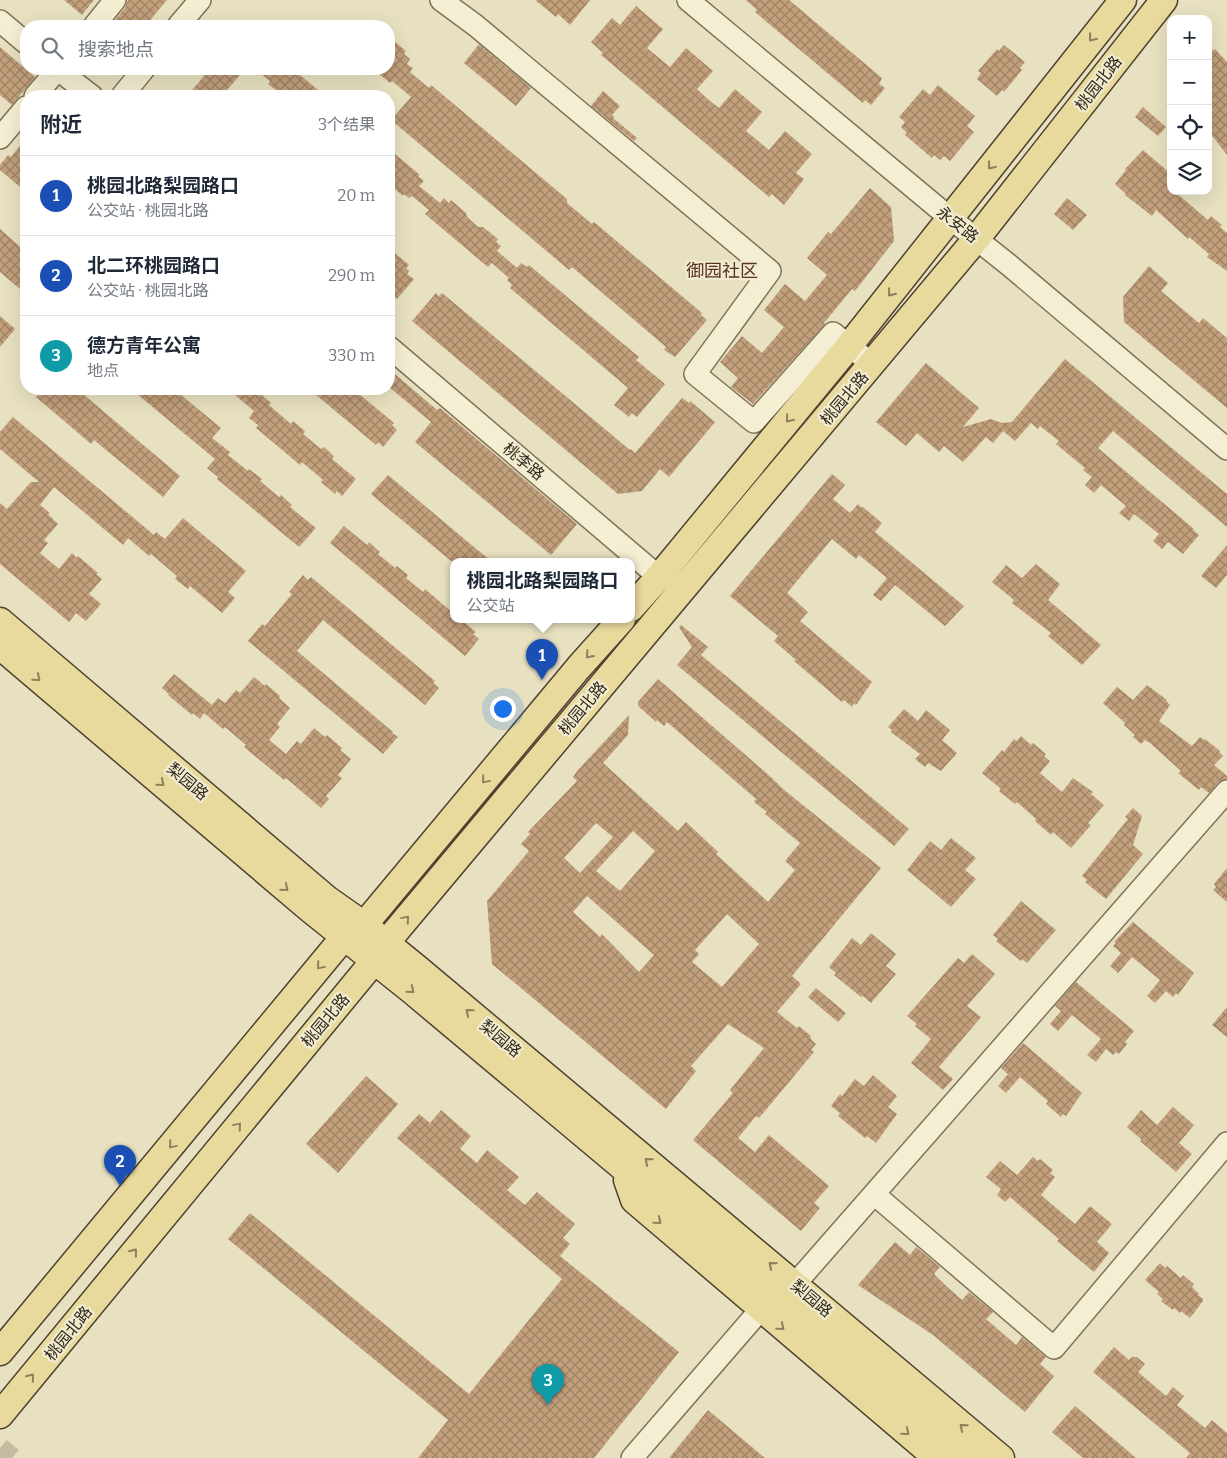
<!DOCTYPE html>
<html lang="zh">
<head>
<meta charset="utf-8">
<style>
	:root { --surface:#fff; --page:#f6f6f7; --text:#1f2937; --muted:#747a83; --line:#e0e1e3; --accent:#883a32 }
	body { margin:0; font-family:Bitter,"Noto Sans SC",serif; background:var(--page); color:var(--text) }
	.controls { position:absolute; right:15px; top:15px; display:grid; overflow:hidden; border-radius:10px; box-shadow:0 5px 20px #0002 }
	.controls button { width:45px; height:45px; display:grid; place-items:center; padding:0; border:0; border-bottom:1px solid var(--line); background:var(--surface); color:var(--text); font:25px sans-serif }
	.you { position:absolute; left:502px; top:708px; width:18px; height:18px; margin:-12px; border:4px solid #fff; border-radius:50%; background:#1a73e8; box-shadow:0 0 0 8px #1a73e833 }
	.badge { display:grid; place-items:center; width:32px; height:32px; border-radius:50%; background:var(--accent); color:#fff; font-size:16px; font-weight:700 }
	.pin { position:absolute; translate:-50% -41px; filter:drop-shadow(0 1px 2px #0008) }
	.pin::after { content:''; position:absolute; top:26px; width:18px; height:15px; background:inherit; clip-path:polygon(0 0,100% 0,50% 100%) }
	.popup { position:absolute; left:450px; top:558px; width:185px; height:65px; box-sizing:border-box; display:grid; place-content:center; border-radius:10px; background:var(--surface); filter:drop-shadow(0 1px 4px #0005); font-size:16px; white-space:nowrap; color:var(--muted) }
	.popup b { font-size:19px; color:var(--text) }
	.popup::after { content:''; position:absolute; left:50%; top:100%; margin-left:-10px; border:10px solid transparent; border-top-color:var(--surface) }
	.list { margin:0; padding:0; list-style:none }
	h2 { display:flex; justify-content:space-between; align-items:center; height:65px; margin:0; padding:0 20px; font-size:21px }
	h2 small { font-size:16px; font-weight:400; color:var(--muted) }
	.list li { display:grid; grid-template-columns:32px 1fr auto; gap:15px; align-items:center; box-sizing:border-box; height:80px; padding:0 20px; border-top:1px solid var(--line) }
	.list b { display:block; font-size:19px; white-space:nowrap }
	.list p { margin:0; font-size:16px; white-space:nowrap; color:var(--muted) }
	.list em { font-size:16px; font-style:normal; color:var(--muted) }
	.icon { flex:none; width:28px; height:28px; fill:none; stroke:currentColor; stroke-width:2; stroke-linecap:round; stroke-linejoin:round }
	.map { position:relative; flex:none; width:1227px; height:1458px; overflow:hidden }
	.search { position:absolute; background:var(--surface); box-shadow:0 5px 20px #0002; left:20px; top:20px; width:375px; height:55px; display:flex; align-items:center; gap:12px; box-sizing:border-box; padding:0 18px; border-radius:20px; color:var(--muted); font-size:19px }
	.panel { position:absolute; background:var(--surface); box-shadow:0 5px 20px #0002; left:20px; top:90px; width:375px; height:305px; border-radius:20px }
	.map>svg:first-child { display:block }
	.building { fill:url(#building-cross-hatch); fill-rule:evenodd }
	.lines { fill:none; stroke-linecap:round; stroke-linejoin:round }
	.minor-tunnel { stroke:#c3bca0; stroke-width:21; stroke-dasharray:21 11; stroke-linecap:butt }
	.minor-casing { stroke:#80725b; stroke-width:24 }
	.major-casing { stroke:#4e412f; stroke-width:29 }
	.minor { stroke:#f4eed3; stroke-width:21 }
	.major { stroke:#e8d99d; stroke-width:26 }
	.oneway { stroke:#8c815d }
	.labels { text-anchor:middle; stroke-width:4.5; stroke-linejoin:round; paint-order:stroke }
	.street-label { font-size:16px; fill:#31291d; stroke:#f1ebd0 }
	.neighbourhood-label { font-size:18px; fill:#593322; stroke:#f1ebd0 }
</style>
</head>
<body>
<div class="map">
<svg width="1227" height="1458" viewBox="0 0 1227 1458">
	<defs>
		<pattern id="building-cross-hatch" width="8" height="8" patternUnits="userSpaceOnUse" patternTransform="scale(1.25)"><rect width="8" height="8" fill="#c2a07b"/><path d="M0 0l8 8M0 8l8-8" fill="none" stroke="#9e8264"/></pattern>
	</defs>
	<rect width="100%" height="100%" fill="#e8e1c1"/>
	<path class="building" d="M64 0H94L82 15Z
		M128 0H167L145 26H110L125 8Z
		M535 0H590L570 25 558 14 556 17Z
		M746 0H789L882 78 879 84 885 88 871 105 865 100 863 103 755 12 757 10Z
		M636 6 663 29 647 48 670 67 686 48 713 71 697 89 710 101 719 108 735 89 762 112 746 131 769 150 785 131 812 154 796 173 804 179 784 205 772 194 769 197 743 175 601 55 603 53 591 42 612 18 620 25Z
		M394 41 406 51 404 54 410 59 407 64 413 68 410 72 429 88 431 85 567 199V203L592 224 594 222 702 313 701 315 707 320 675 357 664 350 666 347 572 267 569 270 391 120 411 97 392 81 390 83 373 69H389V48Z
		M479 44 531 88 516 106 464 63Z
		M1004 45 1025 62 1020 68 1022 70 1004 92 1002 90 997 96 977 79 981 73 978 71 997 49 999 51Z
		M0 47 35 77 12 105 0 95Z
		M1215 49 1227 62V155L1208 130V54Z
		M210 69H245L222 96H187Z
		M255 69H293L325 96H284L268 84 270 81Z
		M938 85 975 116 967 126 974 132 950 161 944 156 940 160 934 155 932 158 905 135 907 133 901 127 905 122 899 117 923 89 930 95Z
		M603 91 620 106 612 115 614 117 613 118 637 138 634 141 591 106Z
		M1143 107 1166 127 1158 136 1135 117Z
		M26 138V192L0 170V165L8 155 11 157Z
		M389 149 420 175 418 176 424 181 419 186 440 203 444 198 449 203 451 200 466 213 467 217 478 227H483L498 239 496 242 501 246 497 251 517 268 521 263 527 267 529 265 639 357 636 360 665 384 637 417 632 413 629 417 614 405 628 388 510 288 512 285 507 280 509 278 492 263 488 267 425 214 429 210 412 196 409 198 404 194 403 196 389 184Z
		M1143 150 1171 174V191H1174L1208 220 1211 216 1222 225 1220 227 1227 233V271L1207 257 1209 254 1189 237 1188 239 1156 210 1152 216 1125 195 1126 194 1115 184 1126 170 1125 169Z
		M870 188 891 207 894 241 855 291 852 289 824 323 825 324 753 404 731 387 738 378 720 362 742 336 762 353 784 327 764 310 785 284 805 301 827 275 807 258 828 232 831 234Z
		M1067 198 1087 215 1073 230 1054 214Z
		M0 229 26 252V294L0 272Z
		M389 248 409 265 406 268 409 271 407 274 414 279 397 299 389 292Z
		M1149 266 1168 283 1161 291 1199 323 1203 318 1227 338V408L1124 322 1123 297Z
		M436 293 439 296 442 293 630 450 631 449 635 453 682 398 689 403 690 401 715 422 669 477 660 469 642 491 618 494 412 321Z
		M0 316 15 329 0 347Z
		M1065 359 1227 494V527L1113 431 1098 448 1194 529 1193 530 1199 535 1183 554 1168 542 1162 549 1153 541 1159 534 1134 514 1129 521 1119 513 1126 506 1101 485 1094 493 1085 485 1092 477 1083 470 1085 468 1056 444 1059 441 1040 426 1038 429 1031 423 1015 441 1003 431 993 443 986 437 963 462 944 446 939 452 917 433 906 446 876 422 926 363 979 408 963 427 991 419 1002 423 1012 422Z
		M389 369 437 410 440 408 577 524 551 555 415 442 431 422 389 387Z
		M43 389H77L180 476 163 497 94 440 91 444 36 397Z
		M131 389H174L221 428 212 438 230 452 228 455 248 471 249 469 262 479 260 481 279 497 281 495 292 505 290 507 316 528 299 547 217 479 218 477 207 468 215 459Z
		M228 389H255L271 403 269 405 291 424 293 421 305 431 303 434 321 449 324 447 334 456 332 459 356 479 342 496 337 491 335 494 321 482 323 480 302 462 300 465 256 428 258 425 249 418 254 411Z
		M309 389H353L394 423 392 425 397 430 383 447 378 442 376 445Z
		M13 417 154 535 156 532 165 539 183 518 246 571 228 592 235 598 222 613 190 586 188 589 175 579 177 576 151 554 149 556 128 538 123 545 54 487 40 505 50 513 48 514 58 524 44 540 48 543 40 553 59 569 72 553 77 558 78 556 98 573 96 574 102 579 89 594 101 604 86 621 76 613 69 622 0 564V503L7 509 31 482H39L0 449V432Z
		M832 474 845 485 833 499 850 513 858 504 862 508 863 507 882 523 875 532 964 606 945 626 895 585 881 601 873 595 887 578 859 555 856 559 832 539 787 593 808 612 800 621 872 682 856 705 854 703 852 707 844 700 842 702 794 661 796 660 774 641 778 636 730 596Z
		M388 475 474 547 491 561H451L385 506 371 494Z
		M344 526 367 545 369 542 380 552 378 554 395 568 397 566 408 575 406 578 423 592 425 589 453 613V619H460L476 632 473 634 479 639 465 656 330 543Z
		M1227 545V575L1216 588 1201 576Z
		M1036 564 1060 584 1048 600 1101 645 1082 665 1048 636 1051 633 1012 603 1014 600 992 582 1006 565 1022 578Z
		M303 575 308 580 311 577 435 681 433 683 439 688 425 705 323 620 297 651 393 732 392 733 398 737 383 754 248 641 262 624 265 626 292 594 289 592Z
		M681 625 708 647 701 655 909 829 894 846 677 665 692 647 679 627Z
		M174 674 212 705 218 698 225 703 236 690 240 693 254 677 265 686 266 684 280 696 279 698 290 708 277 724 280 727 269 740 286 754 297 741 301 744 314 728 325 737 327 735 342 748 340 750 351 759 338 775 342 778 326 796 329 799 321 808 286 778 284 780 244 747 246 745 225 727 223 729 204 713 200 719 193 713 192 715 168 695 169 694 162 688Z
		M658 679 772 778 783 789 881 868 792 976 801 984 777 1012 797 1028 799 1026 811 1036 810 1038 816 1044 811 1050 814 1052 759 1118 756 1116 738 1138 755 1152 769 1135 829 1186 814 1203 820 1208 801 1231 693 1140 733 1093 730 1090 764 1048 728 1024 691 1066 696 1071 666 1109 492 964 487 901 529 851 521 844 530 834 528 832 577 781 573 777 578 770 629 715 628 735 603 763 678 831 686 822 718 852 716 854 768 902 795 870 785 861 800 843 765 814 767 812 754 802 756 799 667 722 664 726 657 720 656 722 638 706V702ZM596 823 613 837 580 873 564 858ZM633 831 655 851 620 891 596 871ZM587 896 654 955 639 972 602 934 600 937 573 912ZM727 914 759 944 722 987 692 962 699 954 695 950Z
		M1147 685 1167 700 1166 701 1170 705 1159 721 1192 746 1200 737 1204 740 1205 739 1220 751 1219 752 1223 756 1214 765 1227 776V779L1218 782 1209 793 1201 787 1199 790 1178 773 1181 771 1150 743 1145 740 1141 744 1133 737 1135 735 1124 725 1125 723 1103 703 1117 687 1133 700Z
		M904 709 918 721 926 710 950 730 942 740 957 753 941 771 928 763 925 767 915 759 920 754 891 732 892 730 888 727Z
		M1021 736 1031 745 1033 743 1046 754 1044 756 1050 761 1040 773 1062 792 1073 778 1093 792 1091 794 1104 805 1088 823 1091 825 1071 848 1053 832 1051 835 1035 821 1036 819 1017 802 1015 804 999 791 1001 789 982 773 1002 750 1004 752 1014 739 1017 741Z
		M1133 808 1142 816 1133 845 1143 854 1106 899 1085 882 1087 880 1082 876 1128 819 1125 817Z
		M951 838 976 858 965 870 976 879 951 907 907 870 930 841 941 850Z
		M1227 868V902L1213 890 1216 887 1214 884Z
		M1021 901 1056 930 1027 963 1022 959 1021 961 996 941 998 939 993 935Z
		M1133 922 1194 973 1178 995 1176 993 1173 997 1166 991 1155 1003 1147 996 1160 980 1132 957 1118 973 1110 966 1121 953 1113 946 1116 943 1114 942Z
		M871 933 896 954 886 966 896 974 871 1003 863 996 861 997 834 975 836 973 829 967 852 938 861 945Z
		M972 954 995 974 967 1006 981 1017 939 1067 953 1079 943 1090 911 1063 931 1039 915 1026 917 1024 907 1016 958 958 964 963Z
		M1076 982 1134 1031 1125 1042 1127 1044 1119 1054 1116 1052 1113 1055 1106 1049 1096 1062 1087 1055 1101 1039 1072 1015 1058 1031 1050 1024 1061 1011 1055 1006Z
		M816 988 846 1013 838 1022 808 997Z
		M1227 1007V1037L1212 1025Z
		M1023 1043 1082 1093 1066 1116 1063 1114 1061 1117 1046 1104 1048 1101 1020 1077 1006 1093 998 1086 1008 1074 1001 1068Z
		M873 1075 897 1096 888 1107 897 1114 876 1143 867 1136 865 1138 838 1116 840 1113 831 1106 840 1094 842 1096 855 1079 864 1086Z
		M366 1076 398 1104 338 1173 306 1144Z
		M1173 1107 1194 1125 1179 1143 1192 1154 1176 1172 1140 1141 1142 1140 1127 1127 1141 1110 1157 1125Z
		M441 1110 471 1136 460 1149 477 1163 487 1150 519 1177 507 1190 525 1205 537 1192 575 1224 563 1238 570 1244 560 1256 679 1352 594 1458H418L448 1420 228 1239 250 1213 469 1394 562 1279 397 1138 419 1114 430 1123Z
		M1033 1157 1038 1161 1040 1159 1053 1170 1050 1173 1055 1177 1041 1195 1075 1224 1090 1206 1112 1224 1097 1242 1109 1253 1094 1272 1057 1241 1059 1239 1010 1197 1005 1202 997 1195 1001 1189 986 1177 1000 1161 1017 1175Z
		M895 1242 910 1255 916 1247 940 1267 934 1274 945 1285 962 1300 969 1292 993 1312 986 1319 1016 1345 1022 1337 1046 1357 1040 1364 1054 1376 1025 1412 933 1335 858 1285Z
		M1160 1263 1165 1268 1167 1266 1181 1278 1183 1275 1194 1284 1192 1287 1199 1294 1198 1295 1203 1299V1301L1190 1318 1181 1311 1180 1313 1174 1308 1173 1310 1161 1301 1163 1299 1157 1294 1159 1292 1145 1280Z
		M1114 1347 1129 1360 1132 1357H1137L1145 1364 1138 1372 1166 1396 1173 1387 1184 1396 1177 1405 1205 1428 1212 1420 1227 1433V1458H1186L1190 1453 1093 1372Z
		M1075 1406 1136 1458H1083L1052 1432Z
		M708 1410 765 1458H669Z"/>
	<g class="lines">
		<path class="minor-tunnel" d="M0 1448 12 1458"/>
		<defs>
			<path id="minor" d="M441 0 475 25 770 271 695 374 754 422 833 333 872 364
				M688 0 950 218 1009 265 1227 449
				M0 21 26 43
				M94 26 115 0
				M178 26 200 0
				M57 69 92 96
				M35 96 58 69
				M122 96 144 69
				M0 138 26 107
				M389 347 659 577
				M874 1194 1054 1348 1227 1143
				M632 1458 774 1294 795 1284 1227 791"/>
			<path id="major" d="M631 608 659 577 845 351 1123 0
				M0 621 327 899 364 925 417 968 1001 1458
				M0 646 311 910 411 990 970 1458
				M627 1180 634 1200 937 1458
				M0 1352 344 937 364 925 579 667 622 619
				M0 1415 374 961 386 943 977 238 1164 0"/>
		</defs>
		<use href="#minor" class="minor-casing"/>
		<use href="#major" class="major-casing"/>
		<use href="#minor" class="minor"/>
		<use href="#major" class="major"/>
	</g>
	<defs><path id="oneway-chevron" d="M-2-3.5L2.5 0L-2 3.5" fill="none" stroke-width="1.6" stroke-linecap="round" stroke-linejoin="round" transform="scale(1.25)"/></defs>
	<g class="oneway">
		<use href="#oneway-chevron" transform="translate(1092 38) rotate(128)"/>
		<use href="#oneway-chevron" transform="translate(991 166) rotate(128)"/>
		<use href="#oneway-chevron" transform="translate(891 293) rotate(128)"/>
		<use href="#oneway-chevron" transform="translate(789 419) rotate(129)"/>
		<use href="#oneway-chevron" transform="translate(589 655) rotate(132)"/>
		<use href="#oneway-chevron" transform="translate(37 678) rotate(40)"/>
		<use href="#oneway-chevron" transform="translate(485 780) rotate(130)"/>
		<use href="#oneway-chevron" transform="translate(161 783) rotate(40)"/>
		<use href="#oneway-chevron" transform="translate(285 888) rotate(40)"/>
		<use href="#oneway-chevron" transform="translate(406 919) rotate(-50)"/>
		<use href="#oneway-chevron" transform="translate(320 966) rotate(130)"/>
		<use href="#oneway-chevron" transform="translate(411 990) rotate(39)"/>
		<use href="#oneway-chevron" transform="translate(469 1012) rotate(-140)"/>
		<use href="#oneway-chevron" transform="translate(238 1126) rotate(-50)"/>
		<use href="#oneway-chevron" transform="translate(172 1145) rotate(130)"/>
		<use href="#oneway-chevron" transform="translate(648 1161) rotate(-140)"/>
		<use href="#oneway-chevron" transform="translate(658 1221) rotate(41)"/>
		<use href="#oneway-chevron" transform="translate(134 1252) rotate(-51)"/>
		<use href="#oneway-chevron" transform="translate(772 1265) rotate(-140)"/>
		<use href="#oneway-chevron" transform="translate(781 1327) rotate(40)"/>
		<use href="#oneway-chevron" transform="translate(31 1377) rotate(-51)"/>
		<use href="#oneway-chevron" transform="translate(963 1427) rotate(-140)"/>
		<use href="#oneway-chevron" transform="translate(906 1432) rotate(40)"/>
	</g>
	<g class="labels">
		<g class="street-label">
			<text transform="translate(1098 83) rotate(-52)" y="6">桃园北路</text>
			<text transform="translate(958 224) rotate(38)" y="6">永安路</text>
			<text transform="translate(844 398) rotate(-50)" y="6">桃园北路</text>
			<text transform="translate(524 461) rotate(40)" y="6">桃李路</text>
			<text transform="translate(582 708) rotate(-50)" y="6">桃园北路</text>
			<text transform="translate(188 781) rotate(40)" y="6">梨园路</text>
			<text transform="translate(325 1020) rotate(-50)" y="6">桃园北路</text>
			<text transform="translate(501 1038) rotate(40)" y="6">梨园路</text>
			<text transform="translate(812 1298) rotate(40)" y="6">梨园路</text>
			<text transform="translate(68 1333) rotate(-51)" y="6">桃园北路</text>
		</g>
		<g class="neighbourhood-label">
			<text x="722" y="277">御园社区</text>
		</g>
	</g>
</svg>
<div class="controls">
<button>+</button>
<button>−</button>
<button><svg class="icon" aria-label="locate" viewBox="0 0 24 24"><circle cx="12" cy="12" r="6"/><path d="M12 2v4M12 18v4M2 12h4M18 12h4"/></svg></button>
<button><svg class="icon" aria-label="layers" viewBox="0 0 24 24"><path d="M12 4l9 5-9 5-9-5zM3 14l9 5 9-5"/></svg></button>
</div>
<div class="you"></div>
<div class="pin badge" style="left:542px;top:680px;background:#1a4fb4">1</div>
<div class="popup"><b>桃园北路梨园路口</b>公交站</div>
<div class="pin badge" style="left:120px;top:1186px;background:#1a4fb4">2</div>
<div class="pin badge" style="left:548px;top:1405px;background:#0f9aa8">3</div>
<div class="search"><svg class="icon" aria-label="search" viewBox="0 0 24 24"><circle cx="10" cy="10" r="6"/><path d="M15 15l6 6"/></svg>搜索地点</div>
<section class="panel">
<h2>附近<small>3个结果</small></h2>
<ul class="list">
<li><span class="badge" style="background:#1a4fb4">1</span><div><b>桃园北路梨园路口</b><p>公交站 · 桃园北路</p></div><em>20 m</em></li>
<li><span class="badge" style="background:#1a4fb4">2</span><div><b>北二环桃园路口</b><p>公交站 · 桃园北路</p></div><em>290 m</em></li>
<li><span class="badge" style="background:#0f9aa8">3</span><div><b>德方青年公寓</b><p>地点</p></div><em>330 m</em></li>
</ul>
</section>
</div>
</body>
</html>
